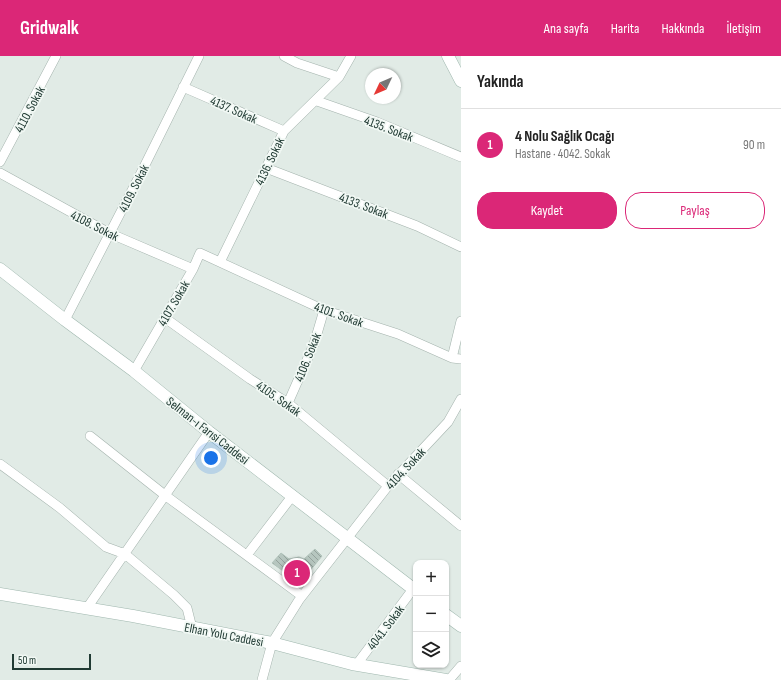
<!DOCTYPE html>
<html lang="tr">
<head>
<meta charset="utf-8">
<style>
	:root { --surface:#fff; --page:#f2f2f2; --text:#222; --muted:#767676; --line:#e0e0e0; --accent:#db2777 }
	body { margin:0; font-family:"Sofia Sans Condensed",sans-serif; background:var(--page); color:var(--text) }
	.controls { position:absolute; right:12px; bottom:12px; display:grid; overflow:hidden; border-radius:8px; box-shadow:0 1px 3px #0004 }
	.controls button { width:36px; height:36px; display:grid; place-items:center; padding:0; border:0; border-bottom:1px solid var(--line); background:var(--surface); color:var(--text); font:20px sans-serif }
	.compass { position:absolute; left:365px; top:12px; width:36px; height:36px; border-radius:50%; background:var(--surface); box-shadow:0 1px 3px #0004; rotate:226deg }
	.scale { position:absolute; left:12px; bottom:10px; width:79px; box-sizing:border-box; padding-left:4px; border:2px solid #213b34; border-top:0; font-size:11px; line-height:14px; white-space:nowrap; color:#213b34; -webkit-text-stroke:3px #f1f8f4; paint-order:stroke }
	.you { position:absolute; left:211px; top:402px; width:14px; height:14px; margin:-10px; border:3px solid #fff; border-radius:50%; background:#1a73e8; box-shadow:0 0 0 6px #1a73e833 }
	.badge { display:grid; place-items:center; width:26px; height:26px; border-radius:50%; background:var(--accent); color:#fff; font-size:13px; font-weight:700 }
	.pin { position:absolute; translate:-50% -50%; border:2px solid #fff; box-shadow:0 1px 4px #0006 }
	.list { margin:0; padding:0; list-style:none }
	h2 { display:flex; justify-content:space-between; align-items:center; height:52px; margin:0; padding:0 16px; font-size:17px }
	h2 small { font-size:13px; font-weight:400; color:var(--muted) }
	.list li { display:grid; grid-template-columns:26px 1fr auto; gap:12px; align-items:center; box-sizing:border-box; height:72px; padding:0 16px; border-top:1px solid var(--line) }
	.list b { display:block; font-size:15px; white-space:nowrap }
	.list p { margin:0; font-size:13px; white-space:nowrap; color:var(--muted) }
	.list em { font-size:13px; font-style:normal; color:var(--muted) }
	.actions { display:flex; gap:8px; padding:12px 16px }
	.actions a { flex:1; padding:9px 0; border:1px solid var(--accent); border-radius:16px; text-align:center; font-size:14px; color:var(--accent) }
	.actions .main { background:var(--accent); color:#fff }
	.icon { flex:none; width:22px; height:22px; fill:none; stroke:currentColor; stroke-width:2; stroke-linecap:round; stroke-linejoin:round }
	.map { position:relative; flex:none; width:461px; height:624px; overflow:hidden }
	header { display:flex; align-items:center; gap:24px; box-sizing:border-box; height:56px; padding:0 20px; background:var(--accent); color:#fff }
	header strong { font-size:19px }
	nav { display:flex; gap:22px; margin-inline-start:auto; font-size:14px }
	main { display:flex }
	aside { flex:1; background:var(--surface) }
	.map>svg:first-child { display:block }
	.building { fill:url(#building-back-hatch); stroke:#b3c5bd }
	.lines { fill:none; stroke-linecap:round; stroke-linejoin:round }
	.street-casing { stroke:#a4b3ad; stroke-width:10 }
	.secondary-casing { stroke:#9fb7ae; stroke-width:13 }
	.street { stroke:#fff; stroke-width:9 }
	.secondary { stroke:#fff; stroke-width:12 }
	.labels { text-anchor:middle; stroke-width:3.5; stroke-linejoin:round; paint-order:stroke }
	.street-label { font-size:13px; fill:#213b34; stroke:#f1f8f4 }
</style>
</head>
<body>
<header>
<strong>Gridwalk</strong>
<nav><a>Ana sayfa</a><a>Harita</a><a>Hakkında</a><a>İletişim</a></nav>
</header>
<main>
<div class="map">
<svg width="461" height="624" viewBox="0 0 461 624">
	<defs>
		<pattern id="building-back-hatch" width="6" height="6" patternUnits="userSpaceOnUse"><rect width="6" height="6" fill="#b6c6bf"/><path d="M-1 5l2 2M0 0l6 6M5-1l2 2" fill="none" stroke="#94a29c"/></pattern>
	</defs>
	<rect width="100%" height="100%" fill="#e1ebe6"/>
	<path class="building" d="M315 493 322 500 300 527 272 507 281 497 289 503 299 501 304 503Z"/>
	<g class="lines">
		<defs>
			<path id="street" d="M284 0 297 7 339 21
				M183 31 284 75
				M317 45 377 66 461 101
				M0 106 56 0
				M266 112 417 170 461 191
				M0 117 109 177 193 213
				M220 206 284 75 339 21 351 0
				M165 262 250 323 288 347 388 430
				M65 264 143 113 199 0
				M452 302 461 265
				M134 315 193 213 200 197 324 254 398 278 452 302 461 303
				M288 347 314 288 324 254
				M90 380 166 440 302 540
				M0 408 60 452 106 491 125 498 174 539 187 552 192 572
				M398 418 461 470
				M247 499 293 439
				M87 552 209 376
				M357 608 413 533
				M262 624 272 587 299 544 388 430 448 366 461 343
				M449 624 461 610"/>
			<path id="secondary" d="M448 0 461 25
				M0 213 65 264 134 315 209 376 416 535
				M0 538 133 560 272 587 352 608 446 624
				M446 559 461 570"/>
		</defs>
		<use href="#street" class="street-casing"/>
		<use href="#secondary" class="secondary-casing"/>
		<use href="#street" class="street"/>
		<use href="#secondary" class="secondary"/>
	</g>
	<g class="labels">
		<g class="street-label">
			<text transform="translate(29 53) rotate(-62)" y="5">4110. Sokak</text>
			<text transform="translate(234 53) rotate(24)" y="5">4137. Sokak</text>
			<text transform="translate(389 72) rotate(21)" y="5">4135. Sokak</text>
			<text transform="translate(269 105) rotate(-64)" y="5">4136. Sokak</text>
			<text transform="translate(133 132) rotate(-63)" y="5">4109. Sokak</text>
			<text transform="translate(364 149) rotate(21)" y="5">4133. Sokak</text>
			<text transform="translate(95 169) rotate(27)" y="5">4108. Sokak</text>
			<text transform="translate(173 247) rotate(-60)" y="5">4107. Sokak</text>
			<text transform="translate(339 258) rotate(20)" y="5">4101. Sokak</text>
			<text transform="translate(307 301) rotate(-68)" y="5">4106. Sokak</text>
			<text transform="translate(279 342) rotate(35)" y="5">4105. Sokak</text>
			<text transform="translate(208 374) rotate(38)" y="5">Selman-ı Farısi Caddesi</text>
			<text transform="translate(405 412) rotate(-47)" y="5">4104. Sokak</text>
			<text transform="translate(385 571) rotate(-53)" y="5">4041. Sokak</text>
			<text transform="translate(224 578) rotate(11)" y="5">Elhan Yolu Caddesi</text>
		</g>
	</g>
</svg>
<div class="controls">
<button>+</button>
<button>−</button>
<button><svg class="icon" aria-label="layers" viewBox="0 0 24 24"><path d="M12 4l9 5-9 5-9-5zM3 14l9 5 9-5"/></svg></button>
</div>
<svg class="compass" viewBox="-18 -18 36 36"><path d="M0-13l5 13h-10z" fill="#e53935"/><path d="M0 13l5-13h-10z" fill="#767676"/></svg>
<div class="scale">50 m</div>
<div class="you"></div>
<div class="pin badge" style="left:297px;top:517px">1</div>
</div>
<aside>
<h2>Yakında<small></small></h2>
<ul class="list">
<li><span class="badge">1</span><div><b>4 Nolu Sağlık Ocağı</b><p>Hastane · 4042. Sokak</p></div><em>90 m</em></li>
</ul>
<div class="actions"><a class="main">Kaydet</a><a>Paylaş</a></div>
</aside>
</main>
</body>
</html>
